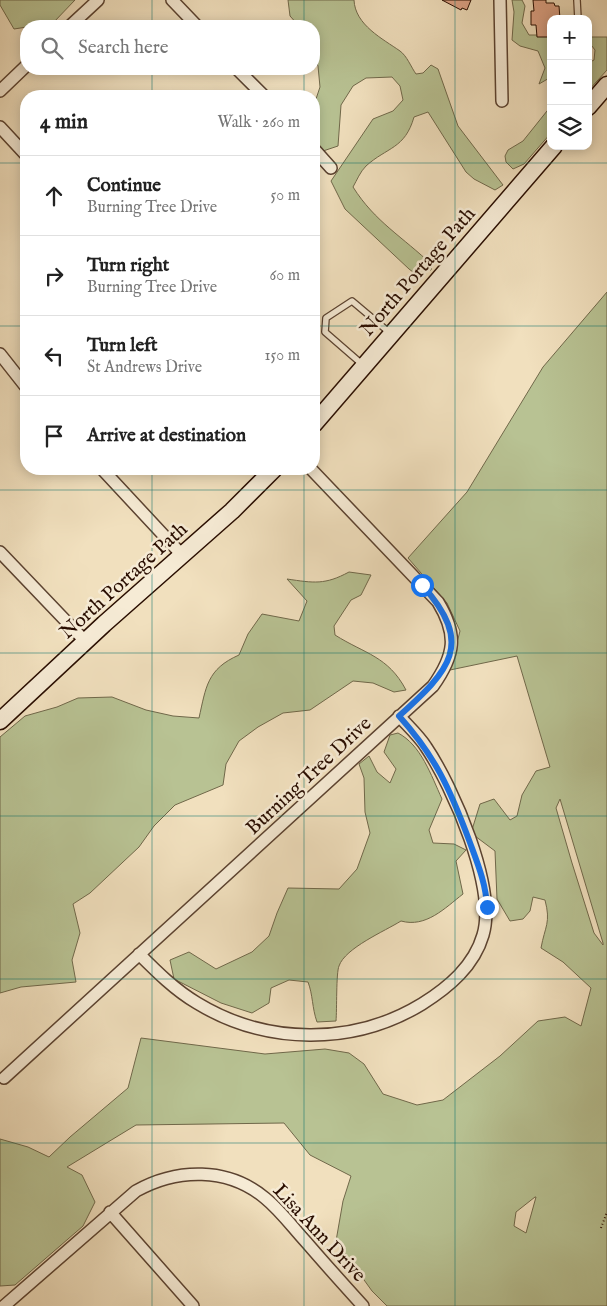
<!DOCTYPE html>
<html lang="en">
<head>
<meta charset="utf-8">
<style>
	:root { --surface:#fff; --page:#f2f2f2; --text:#222; --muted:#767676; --line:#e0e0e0 }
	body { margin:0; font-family:"IM FELL English",serif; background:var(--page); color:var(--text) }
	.controls { position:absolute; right:15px; top:15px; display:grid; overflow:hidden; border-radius:10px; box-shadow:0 2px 12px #0003 }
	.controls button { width:45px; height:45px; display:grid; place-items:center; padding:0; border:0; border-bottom:1px solid var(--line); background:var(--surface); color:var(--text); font:25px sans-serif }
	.stop { position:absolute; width:15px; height:15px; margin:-11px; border:4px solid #1a73e8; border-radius:50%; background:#fff }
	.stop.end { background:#1a73e8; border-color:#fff; box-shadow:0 1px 5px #0008 }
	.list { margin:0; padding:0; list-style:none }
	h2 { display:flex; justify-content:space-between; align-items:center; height:65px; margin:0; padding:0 20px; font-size:21px }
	h2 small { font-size:16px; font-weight:400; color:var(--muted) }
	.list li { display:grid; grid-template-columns:32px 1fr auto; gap:15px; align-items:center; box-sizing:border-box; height:80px; padding:0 20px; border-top:1px solid var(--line) }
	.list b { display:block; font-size:19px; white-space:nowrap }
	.list p { margin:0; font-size:16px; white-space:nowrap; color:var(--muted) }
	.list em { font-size:16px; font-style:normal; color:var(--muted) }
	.icon { flex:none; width:28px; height:28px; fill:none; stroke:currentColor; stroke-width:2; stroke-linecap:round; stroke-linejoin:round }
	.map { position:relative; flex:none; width:607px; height:1306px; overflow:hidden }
	.search { position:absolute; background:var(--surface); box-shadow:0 2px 12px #0003; left:20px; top:20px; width:300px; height:55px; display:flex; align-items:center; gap:12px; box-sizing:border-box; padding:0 18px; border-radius:20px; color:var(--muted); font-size:19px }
	.panel { position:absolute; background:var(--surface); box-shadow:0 2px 12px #0003; left:20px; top:90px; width:300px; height:385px; border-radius:20px }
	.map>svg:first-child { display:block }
	.green { fill:#b8c293; stroke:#70684a; fill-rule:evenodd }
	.building { fill:#dfa487; stroke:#290d00 }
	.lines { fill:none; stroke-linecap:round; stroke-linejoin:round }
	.lane-casing { stroke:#5b4230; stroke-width:8 }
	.street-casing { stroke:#5b4230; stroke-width:14 }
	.secondary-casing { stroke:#290d00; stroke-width:19 }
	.path { stroke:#290d00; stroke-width:2; stroke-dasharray:1 2.5; stroke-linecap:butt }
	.lane { stroke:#f6ebd5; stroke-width:5.5 }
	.street { stroke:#f6ebd5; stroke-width:11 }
	.secondary { stroke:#f6ebd5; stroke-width:16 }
	.route { stroke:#1a73e8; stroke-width:6 }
	.grid { fill:none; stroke:#0f766e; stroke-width:1; stroke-opacity:0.55 }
	.labels { text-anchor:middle; stroke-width:5; stroke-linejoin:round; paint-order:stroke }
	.street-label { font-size:20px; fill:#290d00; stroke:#f6ebd5 }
</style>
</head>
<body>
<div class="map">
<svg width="607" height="1306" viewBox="0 0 607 1306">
	<rect width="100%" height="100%" fill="#f1e0be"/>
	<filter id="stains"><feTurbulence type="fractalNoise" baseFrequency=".004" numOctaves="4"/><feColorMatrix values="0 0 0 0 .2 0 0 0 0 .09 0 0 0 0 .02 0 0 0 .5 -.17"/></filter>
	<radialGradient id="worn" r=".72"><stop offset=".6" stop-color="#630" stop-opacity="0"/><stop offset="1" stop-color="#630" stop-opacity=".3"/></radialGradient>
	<path class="green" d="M0 0H75L53 23 14 29 0 5Z
		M288 0H354C355 25 383 39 400 51 407 56 411 67 416 74L423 73 431 65 438 69 458 126 503 185 495 190 474 179 466 172 428 112 414 117C405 149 387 147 366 166 360 172 357 180 353 187 375 222 403 237 432 265L431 270 417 275 409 269 345 209 331 181 373 119 393 111 403 100 400 86 392 77 366 78 353 86 341 105 338 146 323 151 314 142V105L320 87 318 66 314 56V26H299L290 16Z
		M512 0H522L525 6 522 23 529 35H551V77L539 84 545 68 538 51 520 46 512 40 514 12Z
		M592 37H607V70L588 91V63L594 60 595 50 588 41Z
		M551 106V133L524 164 513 169 506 162 505 156 508 150 523 141Z
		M607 292V1306H387L372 1291 336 1241 343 1201 351 1176 310 1155 284 1123 136 1125 67 1167 82 1175 95 1202 83 1226 15 1285 0 1286V1139L28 1147 49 1157 70 1137 128 1088 141 1038 265 1054 325 1049 349 1053 364 1064 383 1094 417 1105 443 1100 500 1056 538 1021 565 1017 581 1026 591 988 563 962 541 948C545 926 551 923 545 900L533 897 530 911 523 919 510 921 497 899 495 851 471 833 480 804 494 799 510 820 517 816 522 795 536 771 550 767 517 656 450 670 460 631 447 603 408 558 467 492 543 367ZM560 799 603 943V945L594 933 572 863 556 808ZM535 1197H536L526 1233 514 1226 516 1212Z
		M349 572 371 575 361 595 351 600 334 626 335 635C365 654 388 656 406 690L394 692 373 683 353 681 310 710 283 713 258 727 239 741 226 764 223 785 175 805 154 826 139 847 90 893 73 904 80 933 72 960 76 982 21 987 0 993V737L25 716 57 707 78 698 112 697 146 710 173 716 199 718C206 687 207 669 239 655L248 634 262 614 299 621 307 601 287 579C314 583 325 585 349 572Z
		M398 733C421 745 431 775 442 799L429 830 433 843 454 844 466 850 456 861 463 894C445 908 426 928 401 921 385 931 345 948 339 966 336 973 337 1010 336 1021L317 1022C312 1008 313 995 308 982L289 980 271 988 269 1003 252 1013 221 1003 174 979 170 960 189 952 216 969 252 952 269 936 277 913 288 888 339 889 357 869 370 833 365 812 364 778 359 764 369 756 377 772 390 783 396 769 384 752 390 735Z"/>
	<path class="building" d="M442 0H471L467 10 462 8 461 10Z
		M533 0H546V3H554L555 6H559L560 19H551L548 37H537L536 25H531V11H534Z"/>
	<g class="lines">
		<defs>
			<path id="lane" d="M577 0 578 19
				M363 365 325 332 326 318 352 301 390 333"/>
			<path id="street" d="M172 0 197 26
				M500 0 502 101
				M70 26 98 0
				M237 69 264 96
				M0 91 26 66
				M0 127 26 155
				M314 149 331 168
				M0 354 26 387
				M102 469 182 555
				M0 552 85 641
				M139 954C157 972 175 990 197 1003 266 1045 353 1046 422 1004 449 987 474 966 483 935 497 888 453 787 426 747 419 736 408 726 399 716
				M4 1078 433 686C455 655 458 635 438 602L311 469
				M110 1212 193 1306
				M4 1306 136 1191C177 1168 228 1167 265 1198 281 1211 293 1228 307 1243 325 1264 344 1285 363 1306"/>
			<path id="secondary" d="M588 107 607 85
				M314 424 554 146
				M0 721 104 624 232 511 274 469"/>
		</defs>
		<use href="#lane" class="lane-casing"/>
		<use href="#street" class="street-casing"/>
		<use href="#secondary" class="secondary-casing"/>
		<path class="path" d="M601 1228 607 1212"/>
		<use href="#lane" class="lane"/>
		<use href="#street" class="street"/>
		<use href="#secondary" class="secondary"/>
	</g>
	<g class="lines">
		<path class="route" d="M422 585C475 644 450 670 399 716 435 756 450 789 469 840 477 862 486 883 487 907"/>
	</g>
	<path class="grid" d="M152 0V26M304 0V26M455 0V1306M152 69V96M304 69V96M0 163H26M314 163H607M0 326H26M314 326H607M152 469V1306M304 469V1306M0 490H607M0 653H607M0 816H607M0 979H607M0 1143H607"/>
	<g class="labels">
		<g class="street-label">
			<text transform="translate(417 271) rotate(-49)" y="7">North Portage Path</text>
			<text transform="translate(123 580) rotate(-42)" y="7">North Portage Path</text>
			<text transform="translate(308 775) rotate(-43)" y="7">Burning Tree Drive</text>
			<text transform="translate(320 1232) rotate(47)" y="7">Lisa Ann Drive</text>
		</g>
	</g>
	<rect width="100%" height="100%" filter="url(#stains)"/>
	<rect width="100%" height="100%" fill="url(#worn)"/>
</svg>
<div class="controls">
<button>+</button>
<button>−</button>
<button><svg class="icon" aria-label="layers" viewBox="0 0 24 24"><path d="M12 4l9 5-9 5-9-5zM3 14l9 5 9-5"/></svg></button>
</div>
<div class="stop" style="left:422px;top:585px"></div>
<div class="stop end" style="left:487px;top:907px"></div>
<div class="search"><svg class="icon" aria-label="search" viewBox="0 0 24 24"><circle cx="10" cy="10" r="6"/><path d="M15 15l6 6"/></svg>Search here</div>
<section class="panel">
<h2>4 min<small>Walk · 260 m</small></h2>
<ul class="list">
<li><svg class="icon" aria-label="ahead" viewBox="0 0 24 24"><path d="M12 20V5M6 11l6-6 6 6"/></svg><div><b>Continue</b><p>Burning Tree Drive</p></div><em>50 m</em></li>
<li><svg class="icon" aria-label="right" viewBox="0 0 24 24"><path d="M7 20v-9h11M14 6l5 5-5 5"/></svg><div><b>Turn right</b><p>Burning Tree Drive</p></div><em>60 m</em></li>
<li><svg class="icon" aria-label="left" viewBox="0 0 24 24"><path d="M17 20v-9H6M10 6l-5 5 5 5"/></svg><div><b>Turn left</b><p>St Andrews Drive</p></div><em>150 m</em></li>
<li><svg class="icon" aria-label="arrive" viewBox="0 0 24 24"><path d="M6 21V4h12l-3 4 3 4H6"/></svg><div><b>Arrive at destination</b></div></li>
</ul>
</section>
</div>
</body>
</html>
